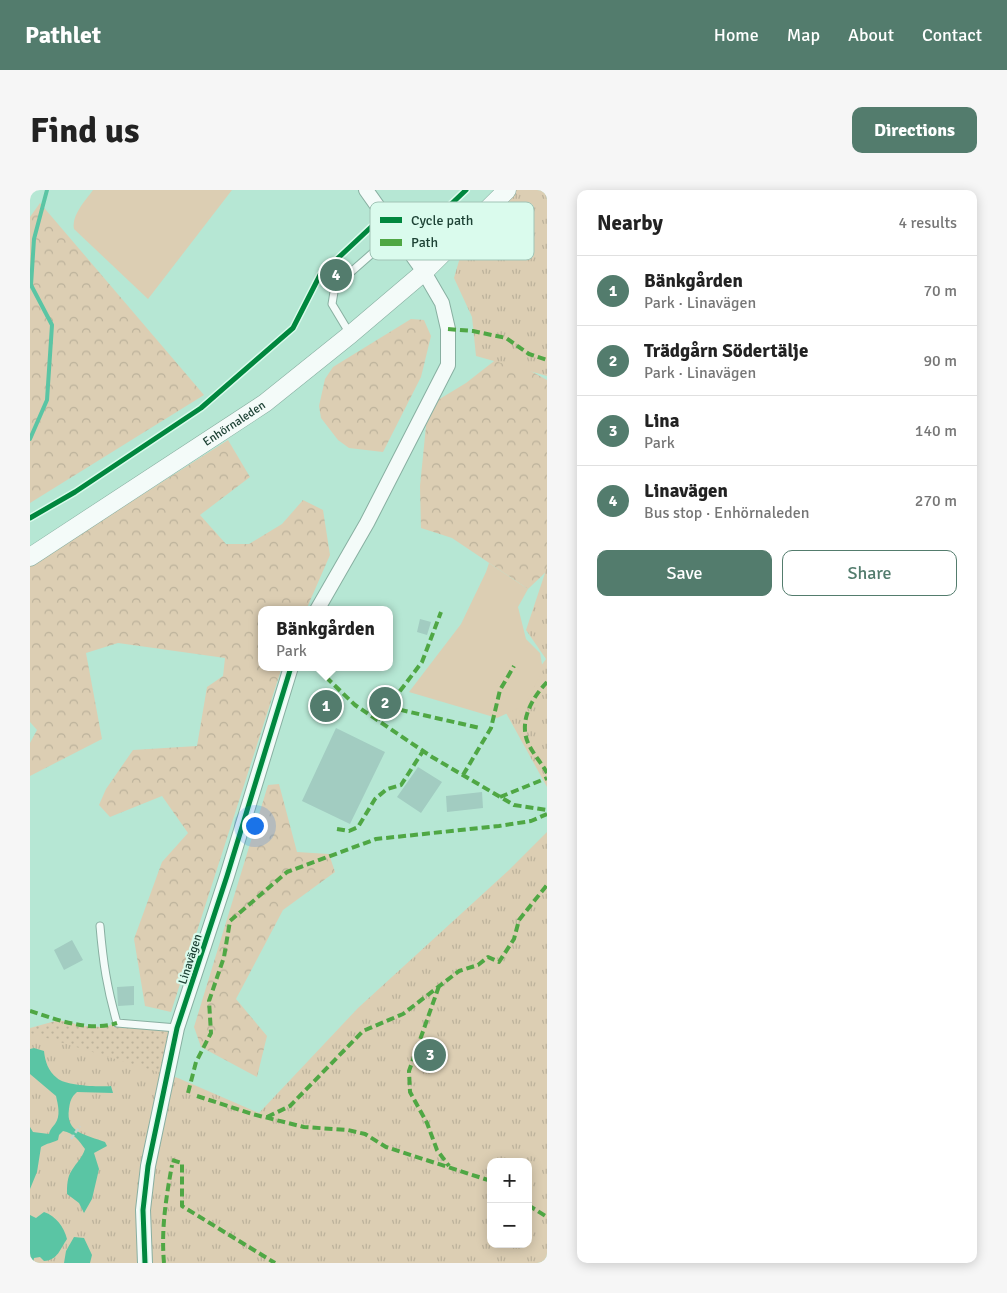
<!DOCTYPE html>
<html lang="en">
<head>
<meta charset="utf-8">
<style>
	:root { --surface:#fff; --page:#f6f6f6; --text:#222; --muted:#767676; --line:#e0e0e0; --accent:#537c6d }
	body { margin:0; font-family:Signika,sans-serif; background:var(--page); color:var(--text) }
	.controls { position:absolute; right:15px; bottom:15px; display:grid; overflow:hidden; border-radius:10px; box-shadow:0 2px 12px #0003 }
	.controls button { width:45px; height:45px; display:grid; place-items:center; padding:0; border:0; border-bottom:1px solid var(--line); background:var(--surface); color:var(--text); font:25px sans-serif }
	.you { position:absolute; left:224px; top:635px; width:18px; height:18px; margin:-12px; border:4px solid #fff; border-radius:50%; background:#1a73e8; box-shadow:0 0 0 8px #1a73e833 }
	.badge { display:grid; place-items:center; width:32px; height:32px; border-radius:50%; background:var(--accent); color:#fff; font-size:16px; font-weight:700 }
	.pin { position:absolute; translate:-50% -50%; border:2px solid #fff; box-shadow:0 1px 5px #0006 }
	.popup { position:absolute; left:228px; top:416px; width:135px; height:65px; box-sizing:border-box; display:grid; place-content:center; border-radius:10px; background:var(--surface); filter:drop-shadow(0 1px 4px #0005); font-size:16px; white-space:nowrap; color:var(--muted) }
	.popup b { font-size:19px; color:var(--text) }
	.popup::after { content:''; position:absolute; left:50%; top:100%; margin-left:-10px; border:10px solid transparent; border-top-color:var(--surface) }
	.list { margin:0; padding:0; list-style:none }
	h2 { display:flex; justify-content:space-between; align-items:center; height:65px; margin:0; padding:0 20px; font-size:21px }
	h2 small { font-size:16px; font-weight:400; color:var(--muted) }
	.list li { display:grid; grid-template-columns:32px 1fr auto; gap:15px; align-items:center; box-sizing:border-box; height:70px; padding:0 20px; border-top:1px solid var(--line) }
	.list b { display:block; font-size:19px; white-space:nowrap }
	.list p { margin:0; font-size:16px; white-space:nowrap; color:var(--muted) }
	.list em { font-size:16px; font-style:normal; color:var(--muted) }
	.actions { display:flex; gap:10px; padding:15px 20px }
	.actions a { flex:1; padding:11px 0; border:1px solid var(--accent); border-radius:10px; text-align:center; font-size:18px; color:var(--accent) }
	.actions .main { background:var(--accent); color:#fff }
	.map { position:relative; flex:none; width:517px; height:1073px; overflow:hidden; border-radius:10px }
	header { display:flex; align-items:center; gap:30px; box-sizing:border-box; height:70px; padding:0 25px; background:var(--accent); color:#fff }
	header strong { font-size:24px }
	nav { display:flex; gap:28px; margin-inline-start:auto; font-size:18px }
	.intro { display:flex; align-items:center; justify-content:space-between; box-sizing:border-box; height:120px; padding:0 30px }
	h1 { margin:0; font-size:35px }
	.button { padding:12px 22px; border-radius:10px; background:var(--accent); color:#fff; font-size:18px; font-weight:700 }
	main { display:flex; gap:30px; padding:0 30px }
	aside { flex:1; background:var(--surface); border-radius:10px; box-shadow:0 2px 12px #0003 }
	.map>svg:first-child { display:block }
	.grass { fill:url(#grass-dots) }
	.forest { fill:url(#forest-crowns) }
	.park { fill:url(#park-tufts); fill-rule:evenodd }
	.garden { fill:#dcceb3 }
	.water { fill:#5ac5a4 }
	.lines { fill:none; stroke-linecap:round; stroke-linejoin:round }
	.stream { stroke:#5ac5a4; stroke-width:4 }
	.building { fill:#a2ccc1 }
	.service-casing { stroke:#88afa1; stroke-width:9 }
	.minor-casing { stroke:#88afa1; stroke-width:16 }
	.tertiary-casing { stroke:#88afa1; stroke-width:19 }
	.path { stroke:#c5d5cf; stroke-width:2.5; stroke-dasharray:5 2.5; stroke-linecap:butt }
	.service { stroke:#f4fbf9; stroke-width:7 }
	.minor { stroke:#f4fbf9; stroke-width:14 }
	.tertiary { stroke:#f4fbf9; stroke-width:18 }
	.quiet { stroke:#4fa744; stroke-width:4; stroke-dasharray:8 4; stroke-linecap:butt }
	.cycleway-casing { stroke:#dafbed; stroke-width:8 }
	.cycleway { stroke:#00873e; stroke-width:5 }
	.labels { text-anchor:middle; stroke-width:4.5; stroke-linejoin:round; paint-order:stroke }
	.street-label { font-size:12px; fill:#1d4235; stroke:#dafbed }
	.key { fill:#dafbed; stroke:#a1c4b6; stroke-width:1 }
	.key-label { font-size:14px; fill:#1d4235 }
</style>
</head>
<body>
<header>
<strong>Pathlet</strong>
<nav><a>Home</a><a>Map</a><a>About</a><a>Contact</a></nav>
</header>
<div class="intro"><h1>Find us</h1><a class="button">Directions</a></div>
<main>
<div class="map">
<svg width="517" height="1073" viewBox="0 0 517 1073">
	<defs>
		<pattern id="grass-dots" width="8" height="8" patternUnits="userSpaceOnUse" patternTransform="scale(1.25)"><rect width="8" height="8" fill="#dcceb3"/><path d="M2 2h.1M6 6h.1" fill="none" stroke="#bcb29b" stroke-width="1.8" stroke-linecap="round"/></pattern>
		<pattern id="forest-crowns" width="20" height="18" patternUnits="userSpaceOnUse" patternTransform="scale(1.25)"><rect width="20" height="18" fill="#dcceb3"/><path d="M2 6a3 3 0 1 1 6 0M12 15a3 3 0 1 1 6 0" fill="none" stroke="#bcb29b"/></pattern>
		<pattern id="park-tufts" width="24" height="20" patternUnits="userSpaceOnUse" patternTransform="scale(1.25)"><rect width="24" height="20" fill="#dcceb3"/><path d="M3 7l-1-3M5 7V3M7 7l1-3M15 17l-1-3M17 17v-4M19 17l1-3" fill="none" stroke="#bcb29b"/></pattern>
	</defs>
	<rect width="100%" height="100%" fill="#b6e7d4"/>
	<path class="grass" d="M29 830 54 836 74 837 87 833 147 838 134 895 0 859V838Z"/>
	<path class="forest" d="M10 13 174 205 0 313V27Z
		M381 129 394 130 401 146 391 187 353 262 319 258 308 250 291 228 289 216 295 189 303 177Z
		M468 168 497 179 517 190V381L498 399 422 348 391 338 390 296 398 216 436 193Z
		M198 250 220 287 170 325 196 354H219L252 334 273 310 293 320 300 365 276 420H232V477H252L141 822 115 816 104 749 132 672 158 643 132 606 80 627 69 615 76 599 103 560 167 556 177 497 193 486 195 468 88 453 56 463 72 549 0 586V553L7 540 0 532V376Z
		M249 594 267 662 299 664 305 682 253 720 206 809 237 846 227 887 171 857 164 837 238 595Z"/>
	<path class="park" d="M485 0H517V186L446 166 442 127 424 88 433 57Z
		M517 377V597L476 523 516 469 496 440Z
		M289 500 312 511 302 532 279 521Z
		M517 642V1073H0V843L148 888 229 923 328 818 479 680ZM461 972H498V1054H461Z"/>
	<path class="garden" d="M63 0H202L118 109 44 39C41 26 55 11 63 0Z
		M459 373 498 399 488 417 496 449 510 463 513 480 495 515 467 528 379 502 431 434 456 382Z"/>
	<path class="water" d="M4 858 14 861C15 871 18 881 27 888 36 896 69 897 81 896L83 903 47 902C41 907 40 912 39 919 35 943 57 945 75 952L77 956 64 963 69 979 62 1009 54 1023 49 1013 37 1004C37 996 37 987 42 980 47 972 52 968 55 959 49 951 44 943 33 941L29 945 28 950C22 953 17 953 11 957L7 982 0 999V937L3 942 19 944C20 939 22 938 25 934 31 926 28 915 26 906L0 884V859Z
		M14 1022C26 1026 34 1037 37 1049 30 1059 28 1070 14 1071L10 1067 4 1068 3 1073H0V1025L6 1028Z
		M44 1047 54 1048 62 1065 60 1073H34L36 1061Z"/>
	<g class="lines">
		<path class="stream" d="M0 249 17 210 22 135 1 95 4 49 17 0"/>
	</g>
	<path class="building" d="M390 429 401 432 397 445 387 442Z
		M306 538 355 562 320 634 272 611Z
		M388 577 412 592 391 623 367 607Z
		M452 602 453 618 417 622 416 606Z
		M42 750 53 770 34 780 24 760Z
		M104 796V815L88 816 87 797Z"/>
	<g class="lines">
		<defs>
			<path id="service" d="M320 144 302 114 305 96 354 53 372 52
				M70 736C73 772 77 798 87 833L147 838"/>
			<path id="minor" d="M287 420 337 333 418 175V139L412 113 394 82 336 0
				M115 1073 113 1020 118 976 147 838 197 686 261 477"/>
			<g id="tertiary">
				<path id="s1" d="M0 367 235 213 321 144 394 82 477 0"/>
			</g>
		</defs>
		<use href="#service" class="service-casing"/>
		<use href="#minor" class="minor-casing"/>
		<use href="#tertiary" class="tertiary-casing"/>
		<path class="path" d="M41 949 50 936"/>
		<use href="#service" class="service"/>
		<use href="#minor" class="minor"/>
		<use href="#tertiary" class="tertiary"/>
		<path class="quiet" d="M418 139 443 141 476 148 499 164 517 170
			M289 477 298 489 325 515 402 567 484 615 517 620
			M517 492C501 509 487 534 500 557 505 566 512 574 517 583
			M358 517 450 538
			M348 530 392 472 411 422
			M433 585 461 538 470 500 484 476
			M470 607 517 588
			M307 639 319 641 328 637 345 609 357 599 371 595 393 561
			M409 796 379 881 380 902 397 933 407 960 419 976
			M0 821C28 830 58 842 87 833
			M158 903 166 872 181 843 179 811 194 767 200 731 257 682 346 649 469 636 501 631 517 624
			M167 906 222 924 274 937 318 940 335 944 356 957 461 991
			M237 927 260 916 333 841 373 824 429 781 448 775 458 767 469 772 484 749 489 730 517 695
			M142 970 152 973V1016L245 1073
			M498 1015 517 1027
			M134 1073C131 1039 136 1008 142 975"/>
		<defs>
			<path id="cycleway" d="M0 328 45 302 171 218 263 138 290 85 354 25 363 21 382 27 404 24 415 20 436 0
				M115 1073 113 1020 118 976 147 838 197 686 261 477"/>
		</defs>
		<use href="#cycleway" class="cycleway-casing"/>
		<use href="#cycleway" class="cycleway"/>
	</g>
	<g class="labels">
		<g class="street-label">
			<text dy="4" stroke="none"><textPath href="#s1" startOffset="244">Enhörnaleden</textPath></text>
			<text transform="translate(160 769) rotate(-72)" y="4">Linavägen</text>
		</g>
	</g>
	<rect x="340" y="12" width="164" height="58" rx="8" class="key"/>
	<rect x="350" y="27" width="22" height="6" fill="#00873e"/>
	<rect x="350" y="49" width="22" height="7" fill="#4fa744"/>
	<g class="key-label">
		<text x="381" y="35">Cycle path</text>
		<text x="381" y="57">Path</text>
	</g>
</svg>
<div class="controls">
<button>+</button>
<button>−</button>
</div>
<div class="you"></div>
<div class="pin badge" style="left:296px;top:516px">1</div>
<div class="popup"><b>Bänkgården</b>Park</div>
<div class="pin badge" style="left:355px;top:513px">2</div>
<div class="pin badge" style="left:400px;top:865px">3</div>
<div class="pin badge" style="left:306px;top:85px">4</div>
</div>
<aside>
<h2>Nearby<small>4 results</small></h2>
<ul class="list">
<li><span class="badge">1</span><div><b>Bänkgården</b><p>Park · Linavägen</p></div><em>70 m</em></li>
<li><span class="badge">2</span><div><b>Trädgårn Södertälje</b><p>Park · Linavägen</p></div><em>90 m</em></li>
<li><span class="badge">3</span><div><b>Lina</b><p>Park</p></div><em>140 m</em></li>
<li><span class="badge">4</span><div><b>Linavägen</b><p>Bus stop · Enhörnaleden</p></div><em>270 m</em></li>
</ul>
<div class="actions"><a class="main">Save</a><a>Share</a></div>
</aside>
</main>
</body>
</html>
